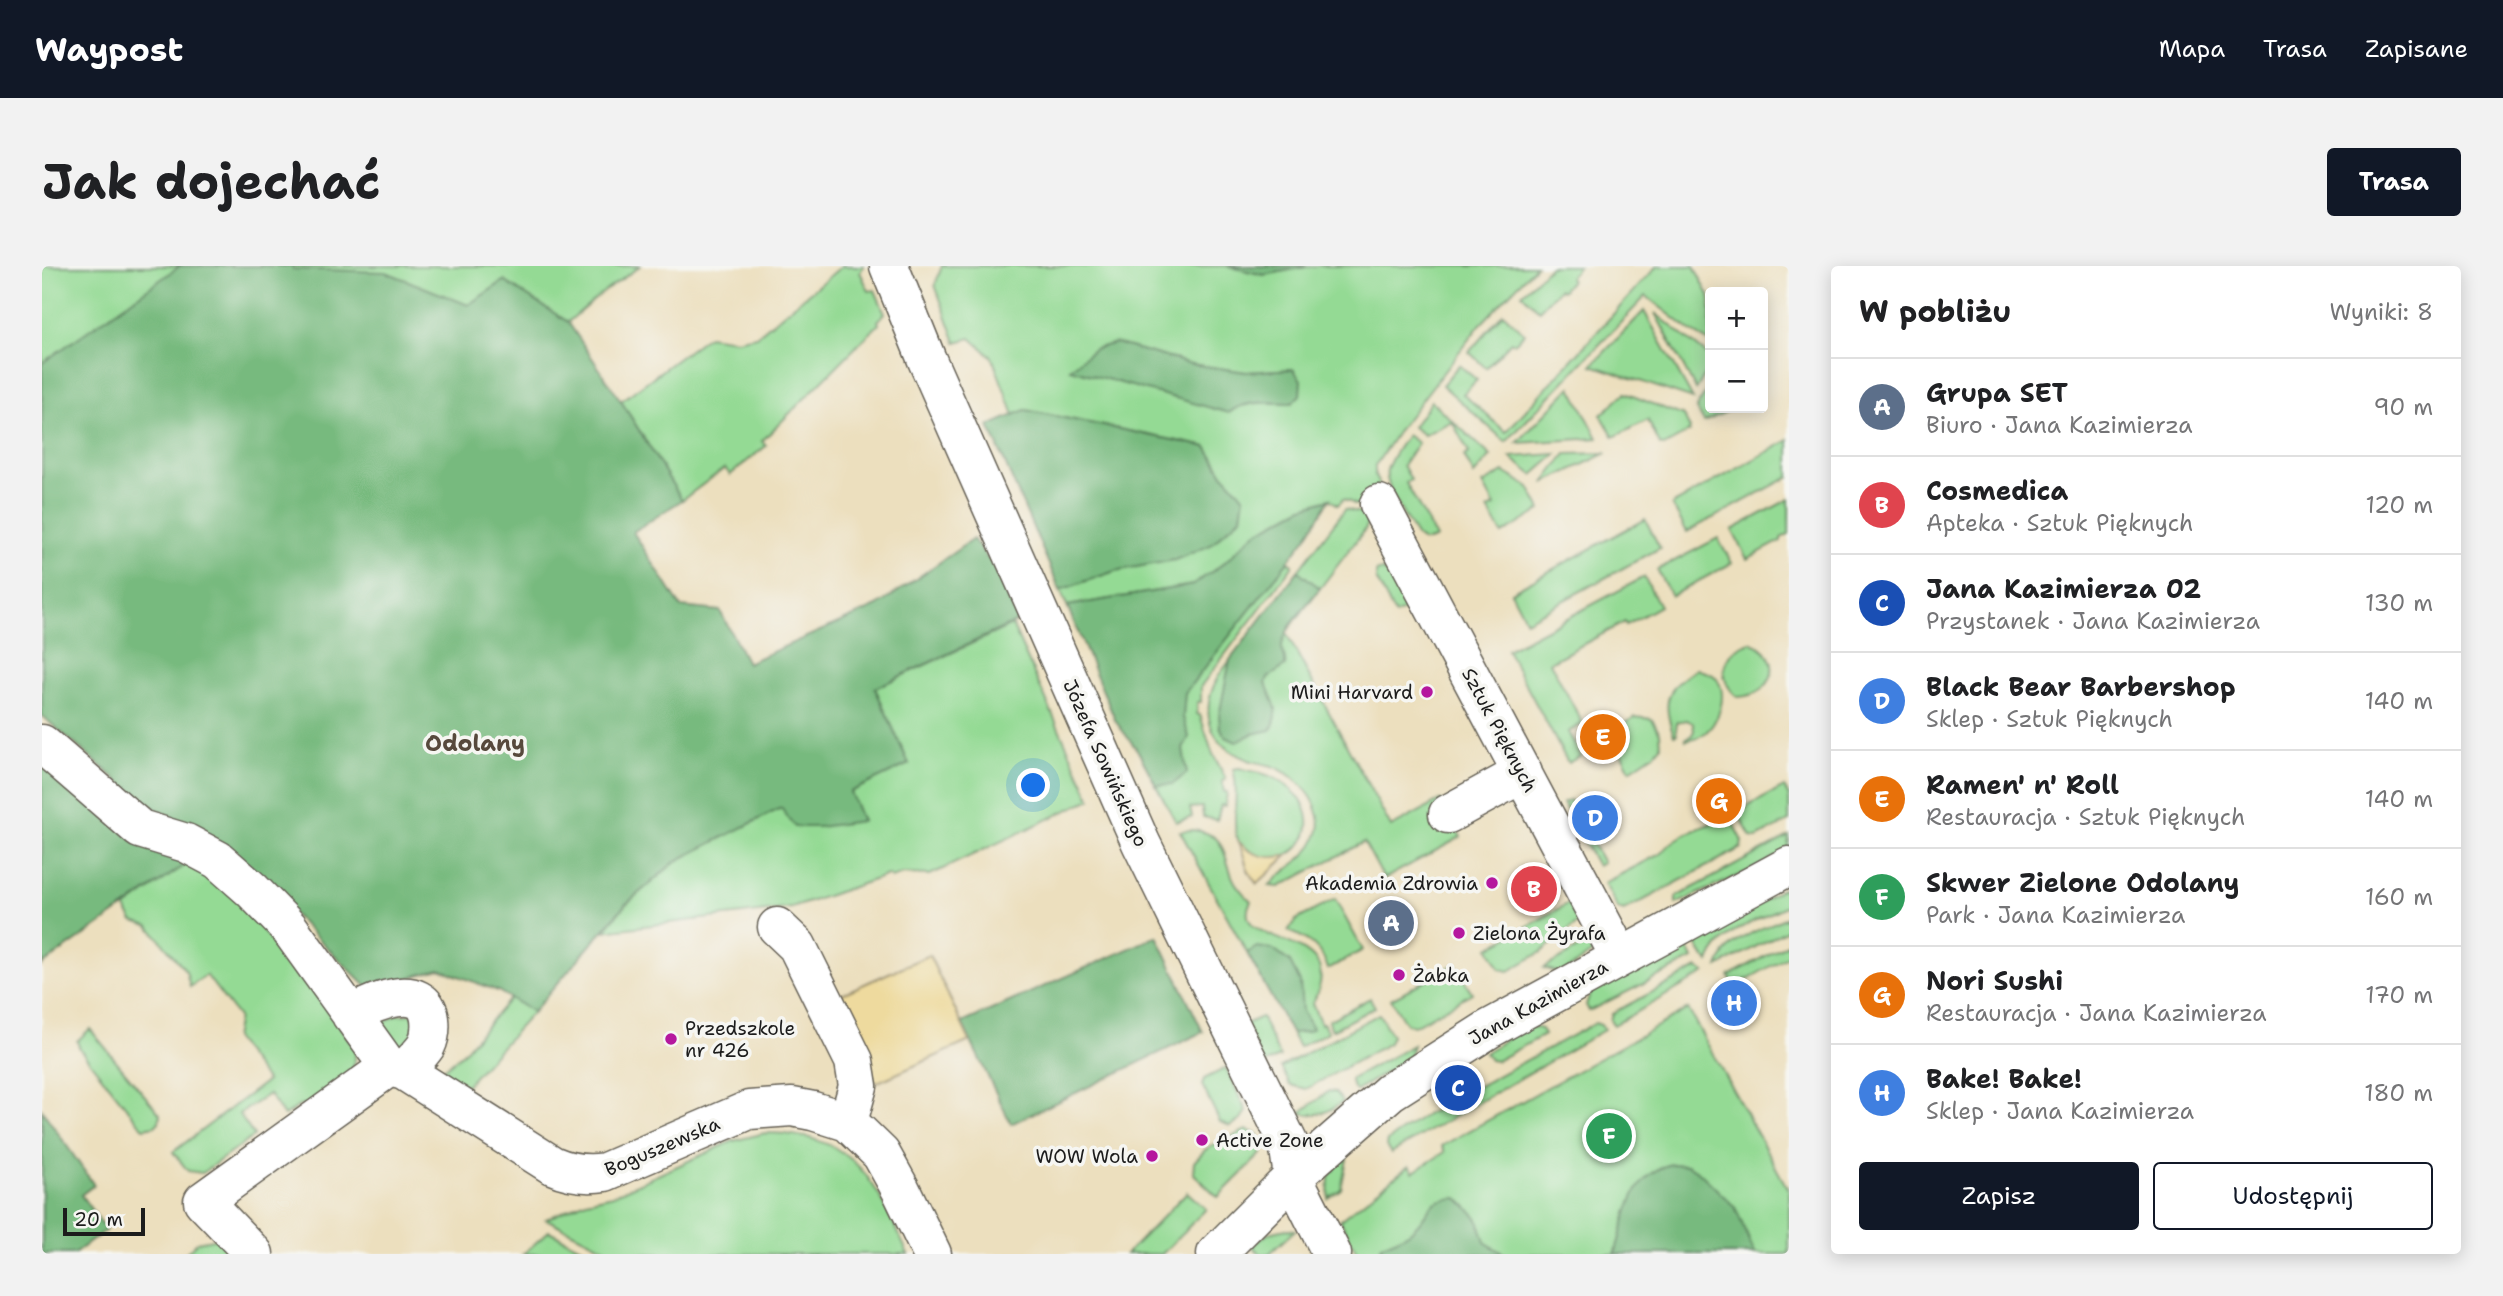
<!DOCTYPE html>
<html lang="pl">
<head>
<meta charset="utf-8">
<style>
	:root { --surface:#fff; --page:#f2f2f2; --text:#202124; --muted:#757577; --line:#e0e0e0; --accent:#111827 }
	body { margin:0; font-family:"Shantell Sans",sans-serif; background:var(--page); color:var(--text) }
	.controls { position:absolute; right:21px; top:21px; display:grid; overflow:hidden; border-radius:7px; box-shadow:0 4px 18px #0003 }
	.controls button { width:63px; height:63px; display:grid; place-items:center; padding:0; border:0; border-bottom:2px solid var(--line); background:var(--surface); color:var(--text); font:35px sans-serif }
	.scale { position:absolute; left:21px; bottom:18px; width:82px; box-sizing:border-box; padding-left:7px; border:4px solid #1c1c1c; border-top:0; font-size:19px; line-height:24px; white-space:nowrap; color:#1c1c1c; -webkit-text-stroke:5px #f6f6f2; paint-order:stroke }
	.you { position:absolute; left:992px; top:520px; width:24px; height:24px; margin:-18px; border:5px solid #fff; border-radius:50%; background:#1a73e8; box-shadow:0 0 0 10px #1a73e833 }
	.badge { display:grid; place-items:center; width:46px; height:46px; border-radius:50%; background:var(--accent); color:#fff; font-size:23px; font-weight:700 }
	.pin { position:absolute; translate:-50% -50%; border:4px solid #fff; box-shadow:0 2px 7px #0006 }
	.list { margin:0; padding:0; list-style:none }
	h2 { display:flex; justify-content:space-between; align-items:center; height:91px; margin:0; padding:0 28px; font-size:30px }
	h2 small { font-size:23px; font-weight:400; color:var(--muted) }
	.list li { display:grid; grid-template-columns:46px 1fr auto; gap:21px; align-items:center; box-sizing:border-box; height:98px; padding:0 28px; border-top:2px solid var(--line) }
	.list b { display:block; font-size:26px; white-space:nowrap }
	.list p { margin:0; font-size:23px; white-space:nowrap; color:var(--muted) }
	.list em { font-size:23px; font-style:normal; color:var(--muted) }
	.actions { display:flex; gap:14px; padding:21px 28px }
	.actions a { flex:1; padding:16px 0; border:2px solid var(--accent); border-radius:7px; text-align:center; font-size:24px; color:var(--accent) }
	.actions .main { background:var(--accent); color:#fff }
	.map { position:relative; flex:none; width:1747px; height:988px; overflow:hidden; border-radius:7px }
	header { display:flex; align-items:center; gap:42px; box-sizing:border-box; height:98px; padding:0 35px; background:var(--accent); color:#fff }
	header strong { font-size:33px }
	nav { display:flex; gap:38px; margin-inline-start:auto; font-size:24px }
	.intro { display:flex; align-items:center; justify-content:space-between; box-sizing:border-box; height:168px; padding:0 42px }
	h1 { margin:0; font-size:49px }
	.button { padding:18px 32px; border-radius:7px; background:var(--accent); color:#fff; font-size:24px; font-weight:700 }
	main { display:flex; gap:42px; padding:0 42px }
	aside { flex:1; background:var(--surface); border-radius:7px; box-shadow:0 4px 18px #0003 }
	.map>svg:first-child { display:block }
	.green { fill:#94da94; stroke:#587b58; stroke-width:2; fill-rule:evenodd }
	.forest { fill:#77ba7e; stroke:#4a6b4d; stroke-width:2 }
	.sand { fill:#eeda9e; stroke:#857b5d; stroke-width:2 }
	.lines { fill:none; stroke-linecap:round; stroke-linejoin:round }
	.minor-casing { stroke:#656055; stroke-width:41 }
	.minor { stroke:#fff; stroke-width:38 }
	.poi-dot { fill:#b5179e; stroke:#f6f6f2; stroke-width:2.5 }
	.labels { text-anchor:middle; stroke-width:7; stroke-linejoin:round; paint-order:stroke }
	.poi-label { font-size:19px; fill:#1c1c1c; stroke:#f6f6f2; text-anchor:start }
	.street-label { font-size:19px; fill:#1c1c1c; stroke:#f6f6f2 }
	.quarter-label { font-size:23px; font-weight:bold; fill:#57493c; stroke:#f6f6f2 }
</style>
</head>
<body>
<header>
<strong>Waypost</strong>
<nav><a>Mapa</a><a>Trasa</a><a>Zapisane</a></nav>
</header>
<div class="intro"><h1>Jak dojechać</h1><a class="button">Trasa</a></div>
<main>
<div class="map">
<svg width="1747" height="988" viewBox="0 0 1747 988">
	<rect width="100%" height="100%" fill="#f6f6f2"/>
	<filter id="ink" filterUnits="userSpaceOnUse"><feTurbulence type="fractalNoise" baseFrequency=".0143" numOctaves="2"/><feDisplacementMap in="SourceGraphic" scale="14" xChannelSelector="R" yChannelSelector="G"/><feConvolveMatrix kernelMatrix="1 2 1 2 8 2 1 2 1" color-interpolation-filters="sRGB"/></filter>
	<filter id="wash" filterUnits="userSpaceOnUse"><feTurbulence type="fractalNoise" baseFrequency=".00686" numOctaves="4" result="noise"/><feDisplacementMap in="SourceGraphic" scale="28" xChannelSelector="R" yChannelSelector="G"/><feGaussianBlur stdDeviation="1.57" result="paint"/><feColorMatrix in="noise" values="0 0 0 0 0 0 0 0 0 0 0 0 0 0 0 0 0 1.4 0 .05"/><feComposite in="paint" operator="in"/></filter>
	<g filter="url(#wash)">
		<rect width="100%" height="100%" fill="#ecdfbe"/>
		<path class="green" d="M0 0H598L559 28 526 56 462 15 426 39 344 6 0 195Z
			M800 0H822L818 6 827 25 833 24 843 47 836 55 837 58 720 175 724 180 688 209 683 202 640 234 579 135 666 70 694 74 714 70Z
			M900 0H1185L1222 9 1269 0H1494L1438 59 1358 162 1333 200V209L1339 225 1326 240H1317L1301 233 1296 239 1287 233 1261 241 1213 267 1182 297 1151 319 1025 340 1018 324 1073 305 1202 231 1181 208 1165 181 984 144 972 149 950 91 929 72 914 76 893 19ZM1073 77 1149 98 1204 106 1250 103V137H1216L1194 141Z
			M1508 0H1537L1527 12 1529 14 1520 25 1517 23 1497 44 1480 28Z
			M1615 0H1652L1668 31V76L1650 66 1604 30 1464 176 1400 119 1417 99 1435 114 1421 128 1464 166Z
			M1602 45 1651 133 1550 99Z
			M1461 47 1482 67 1472 78 1469 76 1444 102 1427 86Z
			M1613 47 1668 91V100L1654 124Z
			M1668 120V142H1693L1662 156 1654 142Z
			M1529 121 1556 172 1475 177Z
			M1583 127 1642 150 1648 163 1647 166 1622 180 1618 179 1606 154 1572 171 1559 149Z
			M1389 135 1449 190 1432 209 1422 190 1427 187 1410 155 1382 169 1371 161Z
			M1365 169 1376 177 1361 199 1369 214 1364 217 1394 272C1386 276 1381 277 1374 270 1366 256 1341 219 1345 204 1348 192 1358 180 1365 169Z
			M1747 174V211L1645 266 1630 239Z
			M1565 187 1502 217 1524 188Z
			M1515 188 1491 209 1468 191Z
			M1462 206 1487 221 1499 244 1460 268 1446 243 1453 240 1441 218Z
			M1747 233V268L1739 272V275L1705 293 1690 264Z
			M1303 243 1324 248 1326 254 1324 262 1244 367 1349 561 1399 534 1419 571 1342 613 1322 576 1237 621 1227 620C1242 603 1266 593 1275 570 1279 562 1278 552 1275 544 1269 524 1249 507 1230 500 1221 497 1212 497 1204 493 1165 477 1157 445 1177 409Z
			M1603 253 1618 282 1484 355 1469 326Z
			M1676 272 1690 297 1629 330 1615 304Z
			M1246 295 1251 299 1159 420V436H1155V448L1158 449 1170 486 1184 513 1180 515 1182 526H1185L1183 540 1179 539 1175 554 1161 551 1160 541 1148 542 1150 551 1134 556 1096 485Z
			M1340 304 1347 309 1366 343 1353 349 1334 313V306Z
			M1602 311 1618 340 1584 359 1583 356 1508 396 1541 458 1526 466 1539 490 1526 497 1465 384Z
			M970 359 1049 533 888 609 861 608 849 612 846 609 750 642 562 665 583 639 634 595 739 542 819 554 807 526 867 498 833 422Z
			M1709 376C1745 392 1732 430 1696 431 1672 412 1681 384 1709 376Z
			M1655 403C1660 405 1668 407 1671 409 1689 424 1677 459 1660 469 1656 472 1649 473 1644 474L1643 472 1649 470 1652 465 1651 457 1645 454 1635 456 1634 464 1635 468 1632 469C1619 436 1624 421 1655 403Z
			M1593 451 1610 453 1618 467 1619 480 1613 487 1588 504 1576 481 1585 476 1576 461Z
			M1197 502C1211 505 1227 508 1239 516 1302 556 1242 624 1195 574 1189 550 1198 527 1191 503Z
			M1742 521 1747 531V555L1715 572 1709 571 1695 546Z
			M1528 534 1561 597 1555 600 1521 537Z
			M1687 550 1700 575 1699 582 1582 645 1576 643 1562 617 1620 587C1635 566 1665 561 1687 550Z
			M1150 564C1182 567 1180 582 1189 607 1192 618 1201 627 1209 635 1183 685 1313 661 1270 738L1279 758 1281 757 1286 766 1257 781 1138 565Z
			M1747 570 1746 584 1711 603 1634 638V631Z
			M144 598 165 607 238 674 313 782V795L305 822 269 847 260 838 242 850 227 828 197 848 212 870 160 907 146 905 131 886 225 815 192 772 196 751 164 709 148 721 144 705 107 660 91 655 83 642Z
			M1739 623H1747V638C1719 653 1679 664 1667 696L1662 692 1653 676 1697 652Z
			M1293 633 1321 684 1286 703C1281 684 1264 671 1246 665L1254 654Z
			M1527 637 1537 656 1498 687 1467 705 1458 703 1447 682Z
			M1747 650V663L1676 701C1684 672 1723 662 1747 650Z
			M1553 673 1551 686 1520 708 1502 702Z
			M1747 677V690L1693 720 1687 710Z
			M1645 680 1651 693 1547 745 1544 739 1549 726Z
			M1413 698 1430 727 1372 760 1364 758 1349 733Z
			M1656 702 1663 707 1572 759 1568 754 1570 748 1576 744Z
			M468 732 491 746 419 825 403 816 401 803 422 786Z
			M1328 732 1333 741 1290 764 1286 755Z
			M1646 743 1747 925V988H1316L1298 954 1367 900 1371 906 1403 886 1400 880Z
			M370 748 379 763 354 786 337 764 340 757 355 749Z
			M1337 748 1350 770 1347 777 1264 823 1248 819 1239 801Z
			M1219 751 1238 791 1220 799 1201 759Z
			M1553 757 1559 759 1562 764 1349 887 1344 880 1345 875 1387 847Z
			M1485 759 1499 763 1502 769 1454 795 1448 794 1443 787Z
			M48 763 118 848 117 856 113 860 102 862 97 857 38 783 35 775Z
			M1371 779 1367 792 1314 825 1309 817V813Z
			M1184 802 1204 845 1199 854 1188 860 1178 856 1160 819 1162 813Z
			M1287 825 1293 826 1301 836C1287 846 1275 851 1258 847Z
			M1204 864 1215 868 1220 879V887L1176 931 1151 907 1152 896 1164 883Z
			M723 867C816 868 831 914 866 988H574L504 953 544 935 571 929 691 875Z
			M1303 890 1305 893 1299 923 1286 932 1287 910Z
			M1145 926 1164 943 1120 988H1084Z
			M1244 963 1253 964 1227 988H1219L1210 980 1227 967Z
			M507 965 552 988H481Z
			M175 972 190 988H143L155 976Z"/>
		<path class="forest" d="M138 0H251V3L344 6 426 39 462 15 526 56 579 135 640 234 591 266 639 341 678 345 705 397 835 340 931 273 953 302 976 355 833 422 867 498 808 526 820 555 777 561H753L739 542 634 595 583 639 491 746 456 725 398 703 327 723 200 598 126 549 102 537 0 450V97Z
			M1185 0H1269L1222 9Z
			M1073 77 1149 98 1204 106 1251 103 1259 114 1258 129 1250 137C1229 137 1204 133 1187 147L1028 103 1052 83Z
			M983 144 1165 181 1181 208 1202 231 1199 251 1169 279 1133 294 1073 305 1018 324 947 160Z
			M1288 233 1264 272 1143 427 1141 451 1147 471 1141 483 1145 507 1131 518 1114 519 1096 485 1074 456 1025 340 1151 319 1182 297 1213 267 1261 241Z
			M1256 305 1278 322C1267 336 1243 361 1240 379 1239 387 1245 392 1243 400L1226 412 1224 416C1229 436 1241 441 1229 464L1210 468 1194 476 1184 471 1178 461 1177 450 1188 394Z
			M0 497 98 580 144 598 0 699Z
			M1115 670 1161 766 969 858 920 757Z
			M1215 681 1230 683 1248 696 1258 716 1260 745 1270 763 1265 766 1249 767 1205 687Z
			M0 844 52 919 39 929 64 964 32 988H0Z
			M1629 898 1646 899 1658 907 1693 941 1713 988H1573C1585 951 1587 911 1629 898Z
			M1416 932 1435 951 1443 976 1462 988H1337L1340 979C1350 975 1363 971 1371 963 1391 945 1382 933 1416 932Z"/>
		<path class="sand" d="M1195 574C1210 590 1225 594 1246 589L1215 618C1201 601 1205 591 1195 574Z
			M887 689 928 775 834 817 791 732Z"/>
	</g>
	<g filter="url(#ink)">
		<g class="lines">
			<defs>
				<path id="minor" d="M847 0 885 94 1099 577 1246 876 1251 911 1290 988
					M1337 238 1578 691
					M0 478 98 563 144 577 176 594 210 624 247 662 347 801 362 805 510 899C528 907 544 909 563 906L707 844 750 841 771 845 806 856 839 888 859 924 890 988
					M1406 548 1481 507
					M735 661 755 680 812 795 816 820 806 856
					M309 749C330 737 382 713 388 753 389 762 388 772 384 780 378 789 369 797 362 805
					M212 988 161 935 347 801
					M1174 988 1251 911 1348 826 1447 763 1747 600"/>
			</defs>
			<use href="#minor" class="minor-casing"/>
			<use href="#minor" class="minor"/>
		</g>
	</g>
	<g class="poi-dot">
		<circle cx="1385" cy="426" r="7"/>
		<circle cx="1450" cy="617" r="7"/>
		<circle cx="1417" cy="667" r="7"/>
		<circle cx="1357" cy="709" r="7"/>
		<circle cx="629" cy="773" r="7"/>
		<circle cx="1160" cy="874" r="7"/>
		<circle cx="1110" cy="890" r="7"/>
	</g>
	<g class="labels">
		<g class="poi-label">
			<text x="1371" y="433" text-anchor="end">Mini Harvard</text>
			<text x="1436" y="624" text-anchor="end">Akademia Zdrowia</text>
			<text x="1431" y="674">Zielona Żyrafa</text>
			<text x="1371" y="716">Żabka</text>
			<text x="643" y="769">Przedszkole<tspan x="643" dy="22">nr 426</tspan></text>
			<text x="1174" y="881">Active Zone</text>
			<text x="1096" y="897" text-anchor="end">WOW Wola</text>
		</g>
		<g class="street-label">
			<text transform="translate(1458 464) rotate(62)" y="7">Sztuk Pięknych</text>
			<text transform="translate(1064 497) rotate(66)" y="7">Józefa Sowińskiego</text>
			<text transform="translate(1496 736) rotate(-29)" y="7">Jana Kazimierza</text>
			<text transform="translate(620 880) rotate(-23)" y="7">Boguszewska</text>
		</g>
		<g class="quarter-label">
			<text x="433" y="485">Odolany</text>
		</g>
	</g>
</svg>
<div class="controls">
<button>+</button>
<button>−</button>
</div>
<div class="scale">20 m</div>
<div class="you"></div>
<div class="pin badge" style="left:1349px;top:657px;background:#5c6f8a">A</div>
<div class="pin badge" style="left:1492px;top:623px;background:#e0444e">B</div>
<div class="pin badge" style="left:1416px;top:822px;background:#1a4fb4">C</div>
<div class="pin badge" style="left:1553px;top:552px;background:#3f7fe0">D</div>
<div class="pin badge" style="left:1561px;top:471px;background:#e8710a">E</div>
<div class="pin badge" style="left:1567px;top:870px;background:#2e9e5b">F</div>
<div class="pin badge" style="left:1677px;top:535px;background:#e8710a">G</div>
<div class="pin badge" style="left:1692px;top:737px;background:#3f7fe0">H</div>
</div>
<aside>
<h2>W pobliżu<small>Wyniki: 8</small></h2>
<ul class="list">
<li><span class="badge" style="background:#5c6f8a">A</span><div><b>Grupa SET</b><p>Biuro · Jana Kazimierza</p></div><em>90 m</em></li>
<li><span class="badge" style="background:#e0444e">B</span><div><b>Cosmedica</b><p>Apteka · Sztuk Pięknych</p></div><em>120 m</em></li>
<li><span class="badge" style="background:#1a4fb4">C</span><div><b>Jana Kazimierza 02</b><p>Przystanek · Jana Kazimierza</p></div><em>130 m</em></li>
<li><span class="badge" style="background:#3f7fe0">D</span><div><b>Black Bear Barbershop</b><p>Sklep · Sztuk Pięknych</p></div><em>140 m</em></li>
<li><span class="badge" style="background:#e8710a">E</span><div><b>Ramen' n' Roll</b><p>Restauracja · Sztuk Pięknych</p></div><em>140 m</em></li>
<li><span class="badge" style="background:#2e9e5b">F</span><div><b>Skwer Zielone Odolany</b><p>Park · Jana Kazimierza</p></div><em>160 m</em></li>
<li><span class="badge" style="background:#e8710a">G</span><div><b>Nori Sushi</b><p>Restauracja · Jana Kazimierza</p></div><em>170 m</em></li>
<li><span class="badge" style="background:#3f7fe0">H</span><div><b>Bake! Bake!</b><p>Sklep · Jana Kazimierza</p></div><em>180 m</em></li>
</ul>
<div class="actions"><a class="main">Zapisz</a><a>Udostępnij</a></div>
</aside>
</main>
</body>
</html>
